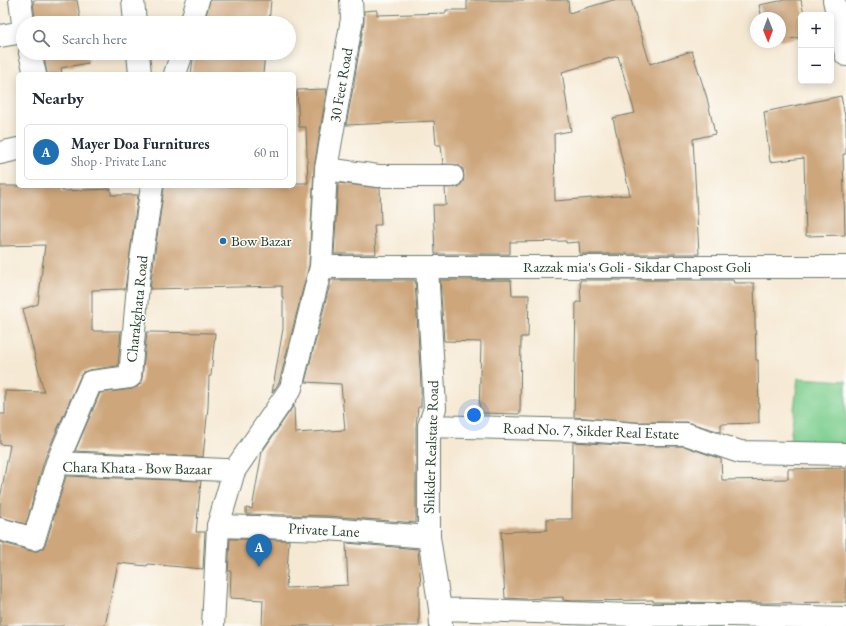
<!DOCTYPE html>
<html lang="en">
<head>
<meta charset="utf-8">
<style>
	:root { --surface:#fff; --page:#f6f6f7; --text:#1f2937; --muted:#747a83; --line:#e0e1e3; --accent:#1f6fb2 }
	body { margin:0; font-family:"EB Garamond",serif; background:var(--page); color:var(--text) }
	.controls { position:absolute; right:12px; top:12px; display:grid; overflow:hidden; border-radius:6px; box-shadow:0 2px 10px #0003 }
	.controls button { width:36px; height:36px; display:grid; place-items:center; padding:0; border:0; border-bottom:1px solid var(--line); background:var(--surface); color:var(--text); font:20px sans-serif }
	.compass { position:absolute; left:750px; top:12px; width:36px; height:36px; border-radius:50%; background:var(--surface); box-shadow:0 2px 10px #0003; rotate:179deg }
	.you { position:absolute; left:474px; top:415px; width:14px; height:14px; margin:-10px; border:3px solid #fff; border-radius:50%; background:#1a73e8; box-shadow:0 0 0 6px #1a73e833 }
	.badge { display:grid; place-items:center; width:26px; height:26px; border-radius:50%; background:var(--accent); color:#fff; font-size:13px; font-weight:700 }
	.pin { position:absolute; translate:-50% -33px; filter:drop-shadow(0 1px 2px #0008) }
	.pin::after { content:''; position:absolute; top:21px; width:14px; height:12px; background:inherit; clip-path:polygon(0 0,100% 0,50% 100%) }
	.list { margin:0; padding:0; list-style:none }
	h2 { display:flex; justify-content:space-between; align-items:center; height:52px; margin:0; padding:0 16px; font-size:17px }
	h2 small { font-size:13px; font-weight:400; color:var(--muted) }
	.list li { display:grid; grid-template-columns:26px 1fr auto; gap:12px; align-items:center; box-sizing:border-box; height:56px; margin:0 8px 8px; padding:0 8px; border:1px solid var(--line); border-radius:6px }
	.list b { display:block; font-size:15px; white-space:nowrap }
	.list p { margin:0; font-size:13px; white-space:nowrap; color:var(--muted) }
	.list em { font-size:13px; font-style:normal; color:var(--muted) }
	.icon { flex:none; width:22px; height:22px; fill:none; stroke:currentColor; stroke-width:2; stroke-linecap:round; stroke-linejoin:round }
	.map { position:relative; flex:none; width:846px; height:626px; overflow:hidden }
	.search { position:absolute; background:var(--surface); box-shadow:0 2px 10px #0003; left:16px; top:16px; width:280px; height:44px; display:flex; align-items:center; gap:10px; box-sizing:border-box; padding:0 14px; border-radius:22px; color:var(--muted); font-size:15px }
	.panel { position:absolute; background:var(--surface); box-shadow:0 2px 10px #0003; left:16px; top:72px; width:280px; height:116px; border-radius:6px }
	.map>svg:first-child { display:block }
	.green { fill:#7dce8f; stroke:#4e8662 }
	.building { fill:#cda67b; fill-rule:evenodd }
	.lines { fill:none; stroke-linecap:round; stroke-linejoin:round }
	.street-casing { stroke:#6a796c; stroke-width:24 }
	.secondary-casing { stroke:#6a796c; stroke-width:24 }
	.street { stroke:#fff; stroke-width:22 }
	.secondary { stroke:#fff; stroke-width:22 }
	.poi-dot { fill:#1f6fb2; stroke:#fdfcf7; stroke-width:1.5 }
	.labels { text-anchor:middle; stroke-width:3; stroke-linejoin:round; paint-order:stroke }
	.street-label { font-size:15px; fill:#1f3d34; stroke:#fdfcf7 }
	.poi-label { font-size:15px; fill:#1f3d34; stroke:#fdfcf7; text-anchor:start }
</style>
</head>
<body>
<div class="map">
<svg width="846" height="626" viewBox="0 0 846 626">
	<rect width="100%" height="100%" fill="#fdfcf7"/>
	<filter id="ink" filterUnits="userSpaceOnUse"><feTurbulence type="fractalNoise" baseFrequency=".025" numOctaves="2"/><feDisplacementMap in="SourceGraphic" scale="8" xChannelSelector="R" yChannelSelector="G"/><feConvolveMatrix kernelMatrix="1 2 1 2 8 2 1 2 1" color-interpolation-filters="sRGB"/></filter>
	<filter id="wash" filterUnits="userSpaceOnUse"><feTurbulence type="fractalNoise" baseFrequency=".012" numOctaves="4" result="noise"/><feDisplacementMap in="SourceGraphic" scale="16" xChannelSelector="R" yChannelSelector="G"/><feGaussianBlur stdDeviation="0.9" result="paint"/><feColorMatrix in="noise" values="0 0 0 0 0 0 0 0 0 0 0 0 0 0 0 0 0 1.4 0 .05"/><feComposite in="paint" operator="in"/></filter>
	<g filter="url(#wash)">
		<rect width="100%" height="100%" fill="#f6e9d4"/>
		<path class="green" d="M798 378 846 381V449L789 448Z"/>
		<g id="blocks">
			<path class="building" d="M33 0H77L81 23H35Z
				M210 0H271L269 23H204Z
				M467 0H568L569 13 613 0H631L650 64 692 51 707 98 715 134 693 139 699 254H580L579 242 566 243V241L510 242V254H435L433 205H446L445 188 459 187 463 182 464 176 463 169 458 165 443 164 441 145H436L434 121 346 125 353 88H354V82L364 21V11L377 10V15L446 13V10H467ZM618 56 635 113 613 118 630 195 555 201 554 134 571 131 562 72Z
				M785 0H801L804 15H801V37L780 41V18H762L759 5Z
				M43 53H86L88 63 61 68 62 74H47Z
				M194 53H265L263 74H191Z
				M327 89 314 168 309 265 279 383 272 393 283 329V297H282V286L150 289 164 186H294V183H308L306 127H299L297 90Z
				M841 96 846 122V154H843L845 235 806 236 804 158 770 162 764 112Z
				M338 183 380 188 381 225H374L376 254H334Z
				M0 186H62V191L111 189V195H138L125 289 92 290V331H121L118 366 89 370 83 372 80 377 45 458 26 524 0 517V499L10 445 0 444V414H5V391L44 392 23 309 38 304 45 245 0 246Z
				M331 280H415L421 386V407H418L416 426V523L328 516 246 514V508L252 509 262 452 294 405 295 433 345 430 341 384 305 382Z
				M440 280H511L512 295H529L528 337H521L520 414 479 413 481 342 444 341Z
				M580 280H733L734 283H754L756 360H758L759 423 721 424V432L686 422H636L574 417 576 302H581Z
				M147 332 215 333 211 376H209L208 407 203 457 75 451 100 393 132 389 137 387 141 383 142 378Z
				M573 442 636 446H684L721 459 722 480 788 479V469L846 468V602L766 603 653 602V600L572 601 563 600V597L526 599 505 598 501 532 547 530V519H572Z
				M66 476 201 481 196 532H205L203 569 148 564 147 566 118 563 105 626H0V542L31 551H37L43 548 46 543Z
				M230 539 289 540 286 588 348 585 346 543 418 549 421 585H419V626H262L263 600 230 598 231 571H228Z"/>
		</g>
	</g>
	<g filter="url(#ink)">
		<use href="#blocks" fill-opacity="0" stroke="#6a796c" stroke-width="1"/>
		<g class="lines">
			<defs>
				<path id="street" d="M20 0 23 23
					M133 0 135 23
					M834 0 846 55
					M191 23 198 0
					M0 36 23 32
					M30 53 35 74
					M138 53 140 74
					M175 74 182 53
					M0 153 18 149
					M326 169 378 176H452
					M321 267H846
					M427 267 435 408 429 426V537L440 609 441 626
					M429 426 586 430 636 434H686L740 452 846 454
					M57 463 226 470 234 471
					M218 526 328 529 429 537
					M0 529 34 539 57 463 91 382 130 377 139 274 152 186
					M440 609 634 615H730L846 618"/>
				<path id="secondary" d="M213 626 218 526 234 471 291 388 321 267 326 169 352 19 351 0"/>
			</defs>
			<use href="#street" class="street-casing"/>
			<use href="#secondary" class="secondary-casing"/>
			<use href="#street" class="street"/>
			<use href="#secondary" class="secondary"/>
		</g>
	</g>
	<circle class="poi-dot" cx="223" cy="241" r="4"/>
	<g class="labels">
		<g class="street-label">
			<text transform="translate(341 85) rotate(-80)" y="5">30 Feet Road</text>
			<text x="637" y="272">Razzak mia's Goli - Sikdar Chapost Goli</text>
			<text transform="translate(137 309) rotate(-84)" y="5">Charakghata Road</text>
			<text transform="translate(591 431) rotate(2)" y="5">Road No. 7, Sikder Real Estate</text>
			<text transform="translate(431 447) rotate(-88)" y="5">Shikder Realstate Road</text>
			<text transform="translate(137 468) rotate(1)" y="5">Chara Khata - Bow Bazaar</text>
			<text transform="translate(324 530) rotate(3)" y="5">Private Lane</text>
		</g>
		<g class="poi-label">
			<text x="231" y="246">Bow Bazar</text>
		</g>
	</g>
</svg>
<div class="controls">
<button>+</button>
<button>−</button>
</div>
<svg class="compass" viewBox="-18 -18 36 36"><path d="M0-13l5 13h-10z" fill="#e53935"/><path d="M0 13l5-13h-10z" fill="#747a83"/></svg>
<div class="you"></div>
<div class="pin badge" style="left:259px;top:567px">A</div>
<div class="search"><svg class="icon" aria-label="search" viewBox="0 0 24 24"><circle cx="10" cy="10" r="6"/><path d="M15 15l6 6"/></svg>Search here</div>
<section class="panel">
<h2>Nearby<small></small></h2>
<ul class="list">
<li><span class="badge">A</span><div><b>Mayer Doa Furnitures</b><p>Shop · Private Lane</p></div><em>60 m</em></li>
</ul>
</section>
</div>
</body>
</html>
